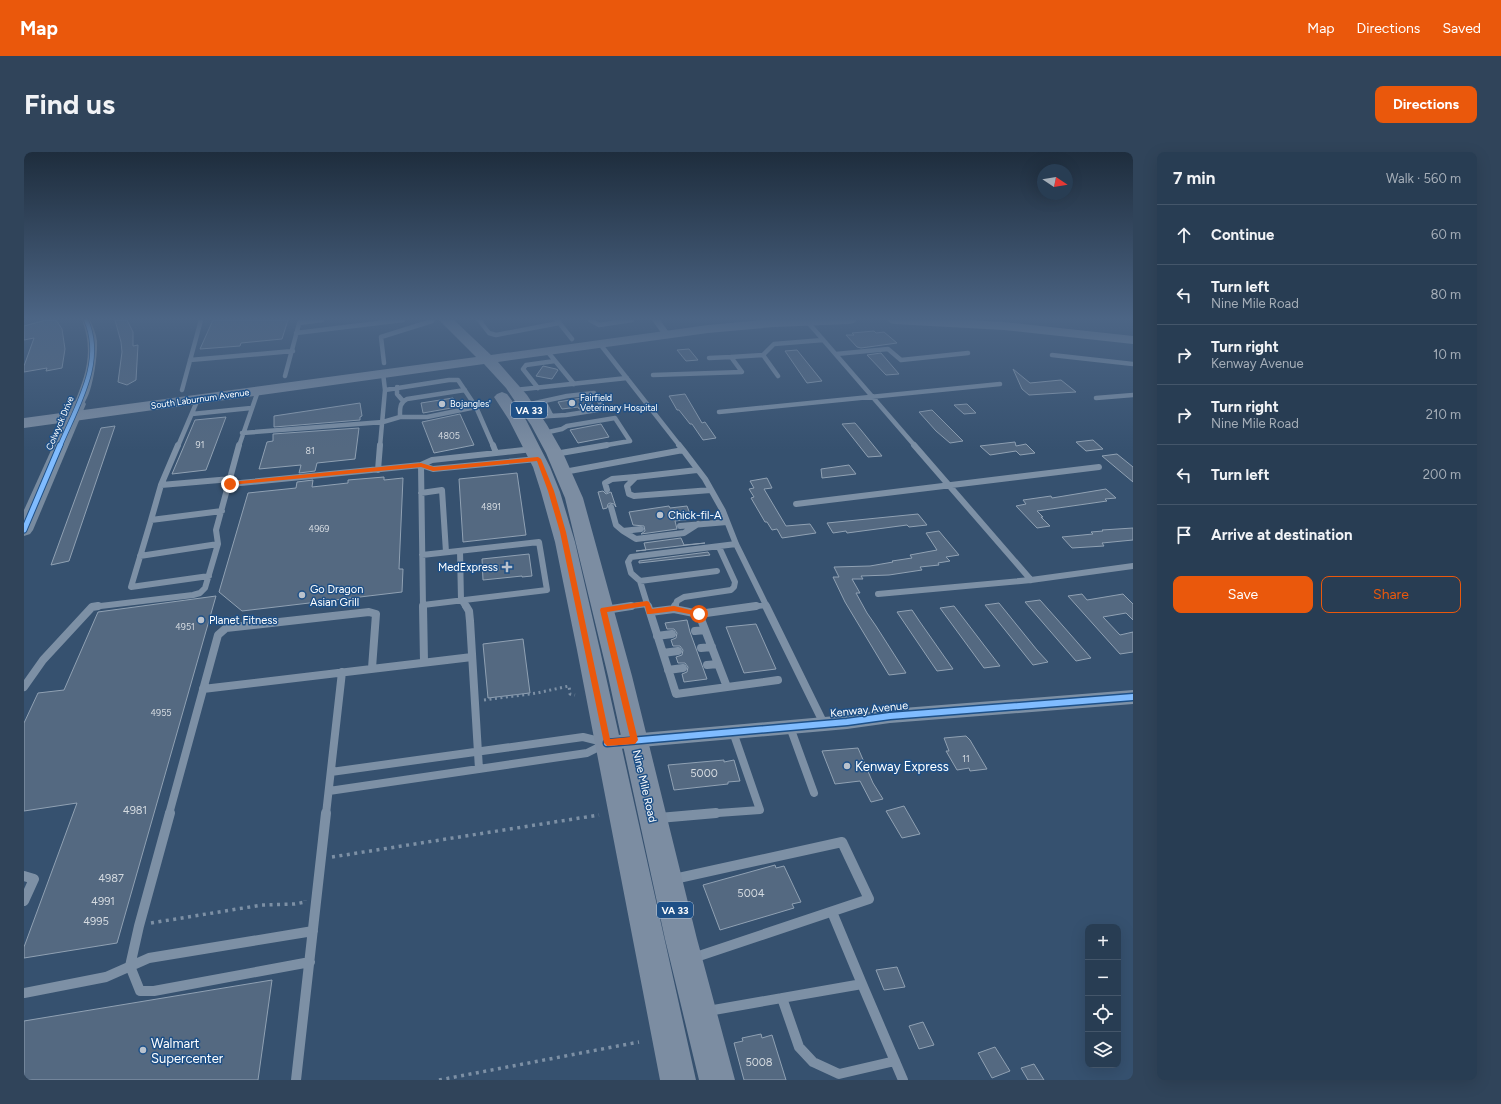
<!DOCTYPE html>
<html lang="en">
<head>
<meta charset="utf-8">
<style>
	:root { --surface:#283d53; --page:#30445a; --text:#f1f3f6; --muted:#a5aeb8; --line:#44566a; --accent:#ea580c }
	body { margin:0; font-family:Figtree,sans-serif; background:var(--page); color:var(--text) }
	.controls { position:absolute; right:12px; bottom:12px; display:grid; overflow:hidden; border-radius:8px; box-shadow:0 4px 16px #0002 }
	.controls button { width:36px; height:36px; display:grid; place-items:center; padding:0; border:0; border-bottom:1px solid var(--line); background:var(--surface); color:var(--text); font:20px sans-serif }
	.compass { position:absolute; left:1013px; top:12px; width:36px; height:36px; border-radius:50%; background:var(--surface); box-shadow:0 4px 16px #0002; rotate:102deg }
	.stop { position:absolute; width:12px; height:12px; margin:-9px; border:3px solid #ea580c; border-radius:50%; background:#fff }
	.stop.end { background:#ea580c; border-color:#fff; box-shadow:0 1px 4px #0008 }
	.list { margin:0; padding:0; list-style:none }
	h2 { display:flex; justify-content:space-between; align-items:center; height:52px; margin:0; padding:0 16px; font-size:17px }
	h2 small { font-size:13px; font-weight:400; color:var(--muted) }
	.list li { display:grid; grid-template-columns:26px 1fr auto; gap:12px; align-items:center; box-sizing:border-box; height:60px; padding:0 16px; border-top:1px solid var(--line) }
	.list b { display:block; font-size:15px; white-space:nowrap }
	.list p { margin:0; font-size:13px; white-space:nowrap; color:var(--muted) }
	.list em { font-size:13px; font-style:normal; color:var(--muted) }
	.actions { display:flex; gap:8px; padding:12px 16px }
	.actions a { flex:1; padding:9px 0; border:1px solid var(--accent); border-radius:8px; text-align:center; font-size:14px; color:var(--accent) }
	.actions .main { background:var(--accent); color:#fff }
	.icon { flex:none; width:22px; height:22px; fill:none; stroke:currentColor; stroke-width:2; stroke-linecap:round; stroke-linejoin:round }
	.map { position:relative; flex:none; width:1109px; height:928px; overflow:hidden; border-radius:8px }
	header { display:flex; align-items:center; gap:24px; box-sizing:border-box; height:56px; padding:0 20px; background:var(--accent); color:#fff }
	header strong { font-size:19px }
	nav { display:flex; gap:22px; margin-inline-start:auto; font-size:14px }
	.intro { display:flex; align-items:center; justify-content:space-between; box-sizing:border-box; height:96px; padding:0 24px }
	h1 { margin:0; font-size:28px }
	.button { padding:10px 18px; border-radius:8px; background:var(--accent); color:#fff; font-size:14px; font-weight:700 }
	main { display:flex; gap:24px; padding:0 24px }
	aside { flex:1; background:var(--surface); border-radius:8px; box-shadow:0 4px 16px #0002 }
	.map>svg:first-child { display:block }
	.building { fill:#546981; stroke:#90a1b3 }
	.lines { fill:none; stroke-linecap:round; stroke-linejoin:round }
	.path-far1 { stroke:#7d90a5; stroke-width:3; stroke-dasharray:2 3.5; stroke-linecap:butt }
	.path { stroke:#7d90a5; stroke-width:3.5; stroke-dasharray:3 4.5; stroke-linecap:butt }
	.lane-far3 { stroke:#7d90a5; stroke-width:4.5 }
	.lane-far2 { stroke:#7d90a5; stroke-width:6 }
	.lane-far1 { stroke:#7d90a5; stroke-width:8 }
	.lane { stroke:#7d90a5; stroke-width:10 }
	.street { fill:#7d90a5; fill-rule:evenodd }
	.secondary { fill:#788ba0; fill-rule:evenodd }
	.primary { fill:#7c8da2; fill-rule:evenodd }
	.cycleway-far2-casing { stroke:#1e5087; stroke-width:5.5 }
	.cycleway-far1-casing { stroke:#1e5087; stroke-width:7 }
	.cycleway-casing { stroke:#1e5087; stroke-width:9 }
	.cycleway-far2 { stroke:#80bcff; stroke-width:4 }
	.cycleway-far1 { stroke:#80bcff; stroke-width:5 }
	.cycleway { stroke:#80bcff; stroke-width:6 }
	.route { fill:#ea580c }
	.poi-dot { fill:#b9c2cd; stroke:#1e5087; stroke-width:1.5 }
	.labels { text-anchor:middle; stroke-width:3; stroke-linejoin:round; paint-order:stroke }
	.far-poi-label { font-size:9px; fill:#fff; stroke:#1e5087; text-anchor:start }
	.far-street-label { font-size:9px; fill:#fff; stroke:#1e5087 }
	.number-label { font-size:9px; fill:#d4dae0 }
	.shield { fill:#1e5087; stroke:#bccadb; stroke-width:1 }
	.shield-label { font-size:10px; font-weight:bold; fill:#fff }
	.poi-label { font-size:11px; fill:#fff; stroke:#1e5087; text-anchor:start }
	.street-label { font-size:11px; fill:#fff; stroke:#1e5087 }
	.near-number-label { font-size:11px; fill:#d4dae0 }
	.near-poi-label { font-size:13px; fill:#fff; stroke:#1e5087; text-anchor:start }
</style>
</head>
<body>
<header>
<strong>Map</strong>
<nav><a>Map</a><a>Directions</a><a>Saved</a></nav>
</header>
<div class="intro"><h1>Find us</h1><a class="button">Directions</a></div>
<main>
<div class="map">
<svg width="1109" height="928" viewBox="0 0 1109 928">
	<rect width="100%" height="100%" fill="#36516f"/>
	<path class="building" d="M22 168H32L38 177 41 197 38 216 22 219 23 216 0 220V214L10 186 0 188V174Z
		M91 168H103L109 180V194L114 193 112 228 103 233 94 230 98 200 97 190Z
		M189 168H264L258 187 217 191 216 194 176 197Z
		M850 179 852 181 860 180 873 191 837 196 833 195 822 183H830L828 181Z
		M665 197 674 208 662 209 653 198Z
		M773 198 798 229 783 231 761 199Z
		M857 201 875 222 862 223 843 203Z
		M519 214 532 217 534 218 528 227 512 224Z
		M989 217 1006 231 1037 228 1052 240 1005 243 998 237Z
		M661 242 678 271 681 270 692 286 679 288 668 272H666L655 258H653L645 244Z
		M564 245 569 255 555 257 554 255 538 257 534 250Z
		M429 246 433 255 399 261 397 251Z
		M336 251 338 264 336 265V268L250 275V264Z
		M943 252 952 261 940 262 930 253Z
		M908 258 939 289 926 291 912 279 895 260Z
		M436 262 450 293 410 301 398 270Z
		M202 265 182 318 148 322 171 268Z
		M831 271 837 278 858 304 844 305 818 272Z
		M577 272 585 285 554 291 546 278Z
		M91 274 45 409 27 413 77 276Z
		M335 276 331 307 293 311 291 319 275 321 277 313 235 317 243 290 249 289V282Z
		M1069 288 1079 297 1062 299 1052 290Z
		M991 290 992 294 1002 292 1011 301 996 303 992 299 966 303 956 294Z
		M1093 302 1109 315V330L1078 304Z
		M825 313 832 322 798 326 797 317Z
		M493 321 502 383 439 390 435 327Z
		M360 325V328L379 326 375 417H379L378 440 218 459 195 440 224 341 272 336 273 330 289 328 288 335 324 331V328Z
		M743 326 748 336 740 337 762 374 786 372 792 381 758 386 753 377 748 378 743 370H741L727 346 730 345 725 337 730 336 726 329Z
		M1082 337 1092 346 1081 347 1083 349 1013 359 1019 365H1017L1026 374 1013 376 992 354 1002 352 999 348 1027 344 1028 346Z
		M579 339 582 342 587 340 592 355 590 352 586 351 584 352 583 356 579 357 574 340Z
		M645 354 646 356 663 354 668 367 651 369 653 377 617 382 621 379 620 374 609 373 605 360Z
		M894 362 903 373 885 375 883 373 823 381 822 379 809 381 803 371Z
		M1109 376V388L1078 391 1080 394 1048 396 1038 385 1069 382 1067 380 1079 379 1078 378Z
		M915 379 935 403 922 405 926 409 914 411 915 413 896 415 898 418 865 423 837 424 839 427H828L836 441H832L843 461 852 474 882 521 865 523 821 450 809 425H815L810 415 846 414 869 410 868 409 888 406 886 403 913 398 902 381Z
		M657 386 660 393 681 391 612 399 622 398 620 391Z
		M684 400 686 403 615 411V409Z
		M505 402 508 424 498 425V424L459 428 458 407Z
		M1058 442 1063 448 1099 442 1109 452V468L1102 461 1079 465 1096 483 1109 480V500L1096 502 1044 444Z
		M192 444 93 791 0 806V795L53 651 0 659V571L14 541 40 538 74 460Z
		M1016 448 1032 466 1067 506 1052 509 1001 450Z
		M975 451 1013 498 1024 510 1009 513 961 453Z
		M930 454 940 467 976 514 960 516 916 456Z
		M888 458 896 470 929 517 913 519 873 460Z
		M663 468 666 480 683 527 660 530 658 522 663 520 664 515 661 511H654L652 505 658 503 659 498 656 494H649L647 488 652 486 653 481 650 477H643L641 471Z
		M732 472 752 517 720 521 702 475Z
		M499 487 506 541 464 546 459 492Z
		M942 584 946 588 963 617 946 619 945 616 933 618 922 599H925L920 586Z
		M834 596 849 631 859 647 847 650 836 629 811 632 798 599Z
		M700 608V610L710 608 716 629 704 630V632L650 638 644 613Z
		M880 654 896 682 878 686 862 659Z
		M751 713 752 716 760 714 777 750 768 752 770 756 696 778 679 733Z
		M873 815 881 835 860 838 852 818Z
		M248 828 234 928H0V869Z
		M899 870 910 893 895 897 885 874Z
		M737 882 738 886 748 883 762 928H720L710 891 719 889 718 886Z
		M971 895 986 919 968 926 954 901Z
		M1010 912 1020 928H1004L997 916Z"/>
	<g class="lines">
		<path class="path-far1" d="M460 548 513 541 545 534 546 542 551 543"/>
		<path class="path" d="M308 705 575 663
			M127 771 238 753 271 752 281 750V748
			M415 928 615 890"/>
		<path class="lane-far3" d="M455 168 465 181 472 183 535 171
			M533 168 548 187
			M566 168 575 173 608 168
			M782 168 891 294
			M275 171 298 168
			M272 181 379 168
			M576 192 656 294
			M523 199 550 232
			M812 202 864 197 877 208 944 201
			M739 203 754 224
			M1028 203 1109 212
			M685 206 707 205
			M166 208 269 199
			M360 211 357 185 408 169
			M629 223 718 220 707 205 739 203 750 192 799 188
			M261 224 276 168
			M373 235V242L379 249
			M514 236 499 217 502 213 531 209
			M158 238 177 168
			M361 238 425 228H434L452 255 469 294
			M441 238 383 247C375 251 376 257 376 265H403L452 255
			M491 238 603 226
			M1072 246 1109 243
			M520 249 527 263
			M502 253 543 244 570 241 580 257 542 263 510 265
			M695 260 976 232
			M168 262 227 256
			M218 281 359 270 376 265
			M520 281 538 277 543 274 591 266 606 289 577 294
			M154 294 174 247
			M215 294 234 239
			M356 294 361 238 359 221"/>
		<path class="lane-far2" d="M154 293 137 333 207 327
			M469 293 472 301
			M655 293 659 298
			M890 293 1007 428
			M531 302 583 293
			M397 313 399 455
			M397 313 409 317 514 307
			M354 318 356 293
			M673 318 612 325 603 334 605 342 610 344 687 338
			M540 320 659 298 681 327 699 359 712 392 743 455
			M206 332 397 313 408 308 509 297
			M137 333 127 368 198 359
			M583 338 581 331 588 327 611 325
			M397 341 418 338 422 400
			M772 352 1075 315
			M587 355 592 373 599 379 617 377
			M127 368 107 435 185 424
			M656 374 703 370
			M599 379 612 387 660 381 674 372
			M436 399 437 448 442 455
			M398 403 515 390 523 438 399 453
			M116 404 194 392
			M616 429 693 419
			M854 442 1007 428 1109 414
			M68 455 169 443 176 441 181 436 194 392 192 378 215 293
			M600 455 623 452
			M624 455 616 429 607 421 604 410 607 405 712 392
			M651 455 653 449 660 445 707 438 710 435 711 430 695 395
			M725 455 742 453"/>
		<path class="lane-far1" d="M399 454 400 510
			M442 454 445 459 446 469 455 617
			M624 454 652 542 754 528
			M742 454 800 572
			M650 457 651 454
			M581 458 607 454
			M626 460 650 457 675 462 732 454
			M675 462 703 535
			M671 479 681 478
			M633 484 648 482
			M677 496 688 495
			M639 501 654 499
			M683 513 694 512
			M644 518 659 516
			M0 535 19 508 68 455 74 454
			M179 537 448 505
			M766 575 790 641
			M307 620 559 585 579 590
			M305 639 563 601 579 593
			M145 662 194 483 202 476 345 460 352 462 348 516
			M302 662 318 520
			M680 662 736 658 709 580"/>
		<path class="lane" d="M146 661 115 774 106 814 116 839H130L286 810
			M635 666 692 661
			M0 724 10 727 0 749
			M650 727 818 690 845 747 669 806
			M808 760 838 832
			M0 841 82 825 125 806 289 779
			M758 846 775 895 789 910 815 922 871 909
			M684 859 838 832 879 928
			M272 928 302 661"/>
		<path class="street" d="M58 168H66C69 175 72 181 73 189 74 201 68 252 55 255L50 252C62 223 70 199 58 168Z
			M628 168H636L647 183 646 185H640Z
			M1109 538V552L866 571 823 577 583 598 577 596 575 591 577 586 583 584 823 563 866 557Z"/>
		<path class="secondary" d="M55 248 60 249 62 252 9 378 6 382 0 384V358L48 252 50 249Z"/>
		<path class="primary" d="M415 168H430L467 203 684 173 739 168H832L830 171 825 172 750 175 684 181 474 210 503 243 523 273 539 301 559 346 608 524 673 787 711 928H675L641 787 584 524 541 346 522 301 507 273 482 236 460 212 0 276V266L452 205Z
			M864 168H943L980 170 1109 184V192L980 178 871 172 866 171Z
			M478 240 483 242 502 268 526 315 536 340 551 390 576 498 672 928H636L553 498 531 390 517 340 509 315 485 268 470 245 473 242Z"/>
		<defs>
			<path id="cycleway-far2" d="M36 294C52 255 81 210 62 168"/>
			<path id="cycleway-far1" d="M0 378 36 293"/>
			<path id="cycleway" d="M583 591 823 570 866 564 1109 545"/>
		</defs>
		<use href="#cycleway-far2" class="cycleway-far2-casing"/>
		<use href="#cycleway-far1" class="cycleway-far1-casing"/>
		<use href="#cycleway" class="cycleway-casing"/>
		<use href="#cycleway-far2" class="cycleway-far2"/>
		<use href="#cycleway-far1" class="cycleway-far1"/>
		<use href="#cycleway" class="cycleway"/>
	</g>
	<linearGradient id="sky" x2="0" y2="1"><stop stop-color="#1e2d3d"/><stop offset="0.56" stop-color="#4c6585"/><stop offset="1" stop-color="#4c6585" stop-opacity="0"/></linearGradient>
	<rect width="1109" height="298" fill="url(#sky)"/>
	<path class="route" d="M514 305 517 307 530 339 542 380 586 587 606 585 576 458 577 456 623 449 625 450 628 457 650 454 675 460 678 462 675 464 650 459 626 462H623L621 454 583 460 614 588 611 592 583 594 580 591 536 380 524 339 513 309 409 319 397 315 206 333 203 332 206 330 397 311 410 315Z"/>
	<g class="poi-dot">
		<circle cx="548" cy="251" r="4"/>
		<circle cx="418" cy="252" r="4"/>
		<circle cx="636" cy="363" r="4"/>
		<path d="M481 409h4v4h4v4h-4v4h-4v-4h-4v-4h4z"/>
		<circle cx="278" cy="443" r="4"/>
		<circle cx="177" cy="468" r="4"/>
		<circle cx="823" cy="614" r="4"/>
		<circle cx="119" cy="898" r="4"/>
	</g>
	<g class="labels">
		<g class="far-poi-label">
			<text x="556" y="249">Fairfield<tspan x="556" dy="10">Veterinary Hospital</tspan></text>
			<text x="426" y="255">Bojangles'</text>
		</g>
		<g class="far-street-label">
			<text transform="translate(176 247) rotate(-8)" y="3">South Laburnum Avenue</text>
			<text transform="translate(36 271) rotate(-67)" y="3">Colwyck Drive</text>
		</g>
		<g class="number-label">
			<text x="425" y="287">4805</text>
			<text x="176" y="296">91</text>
			<text x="286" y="302">81</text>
			<text x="467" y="358">4891</text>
			<text x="295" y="380">4969</text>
			<text x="161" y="478">4951</text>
			<text x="137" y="564">4955</text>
			<text x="942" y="610">11</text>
		</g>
		<g class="shield">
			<rect x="487" y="250" width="36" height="16" rx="3"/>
			<rect x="633" y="750" width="36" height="16" rx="3"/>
		</g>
		<g class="shield-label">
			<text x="505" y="262">VA 33</text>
			<text x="651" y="762">VA 33</text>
		</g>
		<g class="poi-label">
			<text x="644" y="367">Chick-fil-A</text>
			<text x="474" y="419" text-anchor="end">MedExpress</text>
			<text x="286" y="441">Go Dragon<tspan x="286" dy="13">Asian Grill</tspan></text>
			<text x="185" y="472">Planet Fitness</text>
		</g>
		<g class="street-label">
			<text transform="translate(845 557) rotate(-6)" y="4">Kenway Avenue</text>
			<text transform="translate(621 634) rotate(77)" y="4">Nine Mile Road</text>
		</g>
		<g class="near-number-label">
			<text x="680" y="625">5000</text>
			<text x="111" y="662">4981</text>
			<text x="87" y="730">4987</text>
			<text x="727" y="745">5004</text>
			<text x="79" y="753">4991</text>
			<text x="72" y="773">4995</text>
			<text x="735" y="914">5008</text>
		</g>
		<g class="near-poi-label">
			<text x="831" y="619">Kenway Express</text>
			<text x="127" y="896">Walmart<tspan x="127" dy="15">Supercenter</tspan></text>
		</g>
	</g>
</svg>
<div class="controls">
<button>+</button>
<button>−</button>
<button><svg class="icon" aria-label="locate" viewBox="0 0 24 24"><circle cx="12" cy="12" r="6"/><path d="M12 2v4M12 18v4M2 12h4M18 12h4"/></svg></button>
<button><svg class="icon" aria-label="layers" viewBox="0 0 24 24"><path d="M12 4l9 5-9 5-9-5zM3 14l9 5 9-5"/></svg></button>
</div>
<svg class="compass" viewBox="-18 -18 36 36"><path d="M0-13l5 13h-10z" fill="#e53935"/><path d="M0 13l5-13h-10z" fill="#a5aeb8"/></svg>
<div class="stop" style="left:675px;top:462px"></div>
<div class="stop end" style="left:206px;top:332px"></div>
</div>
<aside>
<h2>7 min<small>Walk · 560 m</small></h2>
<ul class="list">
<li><svg class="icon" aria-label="ahead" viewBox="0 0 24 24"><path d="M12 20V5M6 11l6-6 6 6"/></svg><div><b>Continue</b></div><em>60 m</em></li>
<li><svg class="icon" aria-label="left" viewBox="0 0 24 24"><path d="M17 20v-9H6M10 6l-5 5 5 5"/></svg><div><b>Turn left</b><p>Nine Mile Road</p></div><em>80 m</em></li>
<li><svg class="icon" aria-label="right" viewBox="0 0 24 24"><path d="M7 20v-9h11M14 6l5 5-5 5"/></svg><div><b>Turn right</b><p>Kenway Avenue</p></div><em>10 m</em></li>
<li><svg class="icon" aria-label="right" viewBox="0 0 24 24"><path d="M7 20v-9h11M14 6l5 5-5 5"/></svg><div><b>Turn right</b><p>Nine Mile Road</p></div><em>210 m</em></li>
<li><svg class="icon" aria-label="left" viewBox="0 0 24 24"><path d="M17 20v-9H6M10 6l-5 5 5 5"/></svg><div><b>Turn left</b></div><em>200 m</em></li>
<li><svg class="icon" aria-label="arrive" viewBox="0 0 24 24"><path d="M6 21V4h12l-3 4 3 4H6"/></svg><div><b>Arrive at destination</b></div></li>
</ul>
<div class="actions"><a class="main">Save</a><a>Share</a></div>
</aside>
</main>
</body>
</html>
